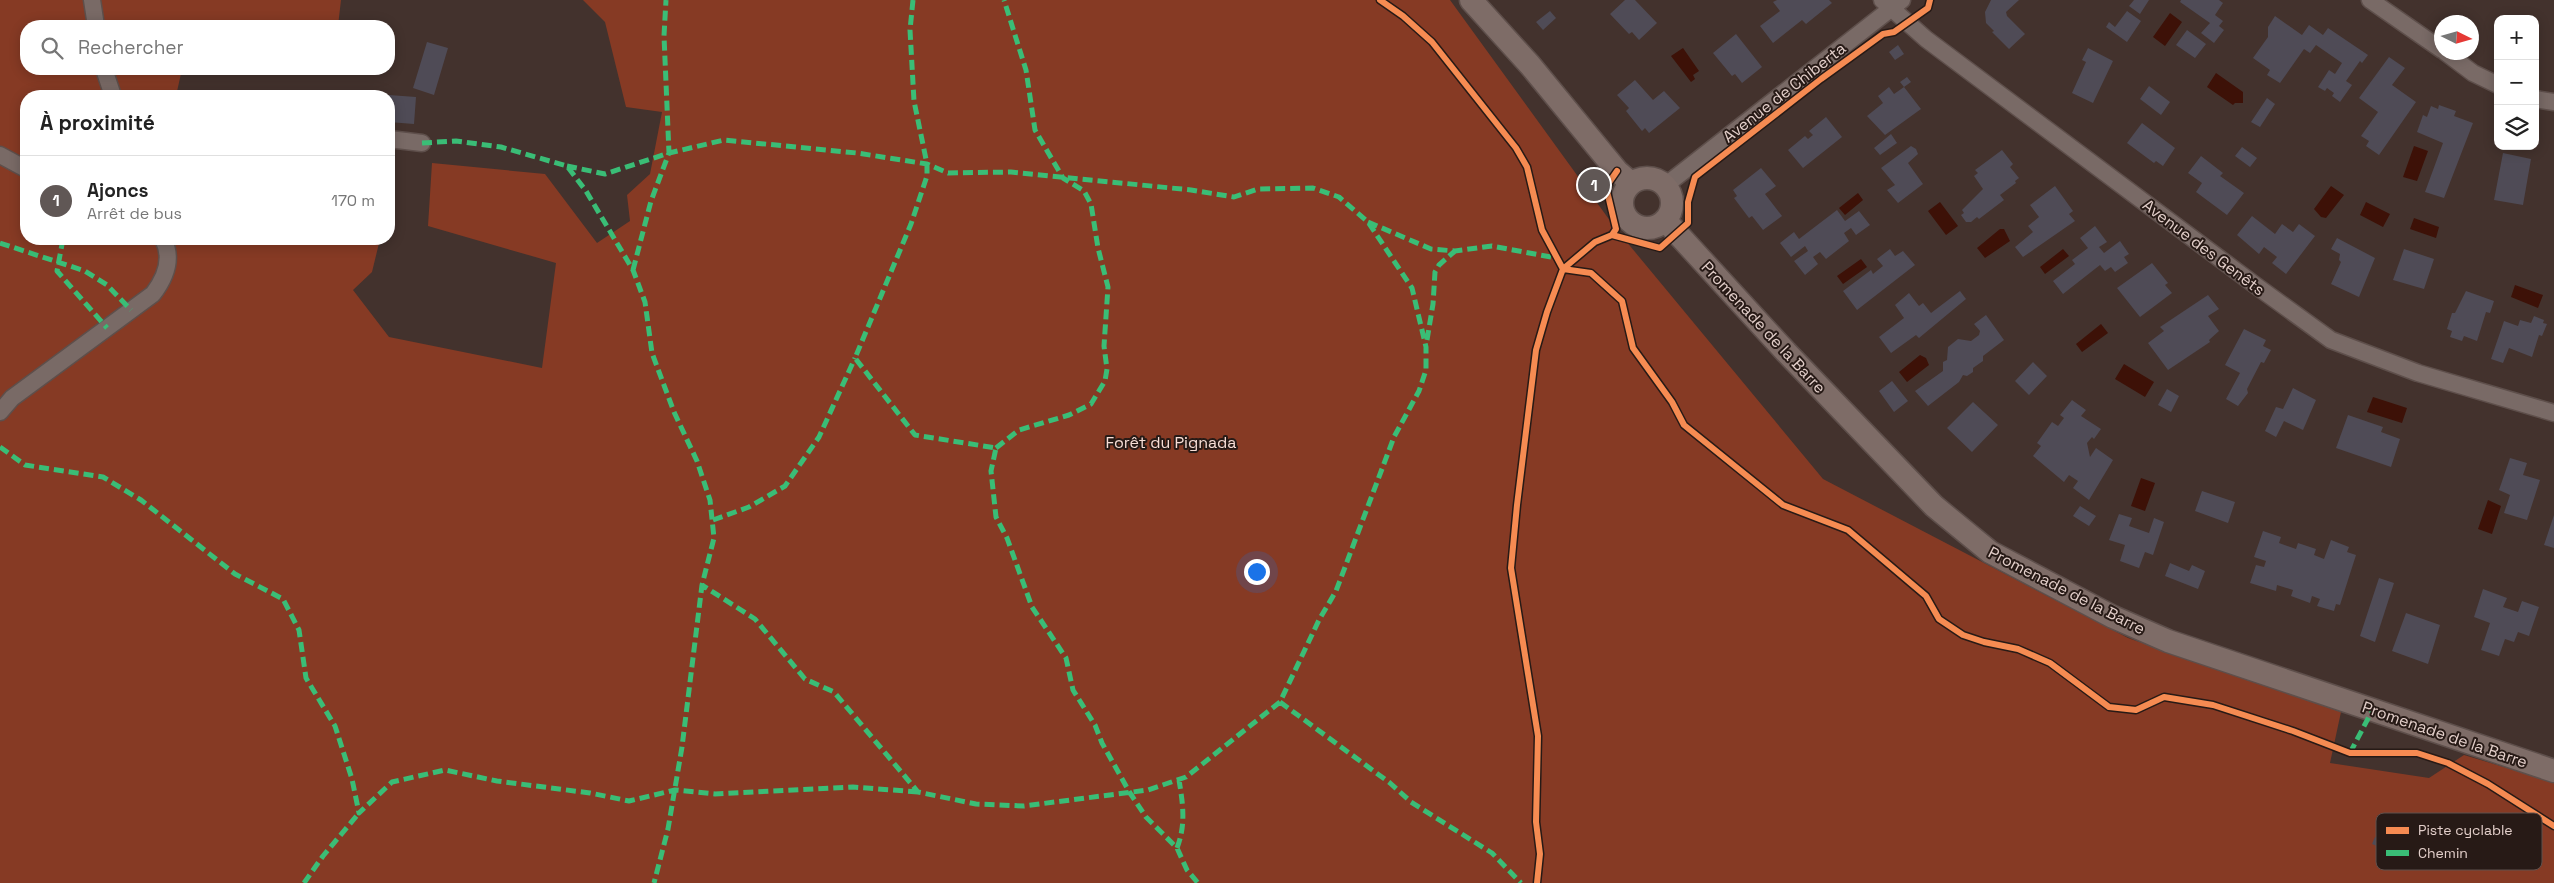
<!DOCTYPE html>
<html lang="fr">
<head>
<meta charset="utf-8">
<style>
	:root { --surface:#fff; --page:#f6f6f6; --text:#222; --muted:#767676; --line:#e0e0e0; --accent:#605755 }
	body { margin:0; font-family:"Space Grotesk",sans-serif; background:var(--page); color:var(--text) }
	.controls { position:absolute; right:15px; top:15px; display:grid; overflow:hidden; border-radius:10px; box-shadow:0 2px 12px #0003 }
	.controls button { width:45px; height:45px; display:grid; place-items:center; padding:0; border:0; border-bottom:1px solid var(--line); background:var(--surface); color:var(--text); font:25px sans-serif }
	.compass { position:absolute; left:2434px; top:15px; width:45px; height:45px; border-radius:50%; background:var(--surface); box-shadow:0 2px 12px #0003; rotate:95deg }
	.you { position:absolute; left:1256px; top:571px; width:18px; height:18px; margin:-12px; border:4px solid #fff; border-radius:50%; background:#1a73e8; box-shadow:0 0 0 8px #1a73e833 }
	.badge { display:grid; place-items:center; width:32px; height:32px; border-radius:50%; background:var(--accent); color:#fff; font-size:16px; font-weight:700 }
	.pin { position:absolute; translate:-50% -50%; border:2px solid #fff; box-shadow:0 1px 5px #0006 }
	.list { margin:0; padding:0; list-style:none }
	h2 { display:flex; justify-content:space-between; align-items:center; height:65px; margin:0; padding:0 20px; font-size:21px }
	h2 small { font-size:16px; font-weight:400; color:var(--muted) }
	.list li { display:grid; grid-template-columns:32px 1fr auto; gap:15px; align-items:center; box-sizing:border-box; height:90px; padding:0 20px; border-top:1px solid var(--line) }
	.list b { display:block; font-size:19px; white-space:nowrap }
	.list p { margin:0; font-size:16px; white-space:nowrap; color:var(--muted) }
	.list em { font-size:16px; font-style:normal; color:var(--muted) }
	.icon { flex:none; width:28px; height:28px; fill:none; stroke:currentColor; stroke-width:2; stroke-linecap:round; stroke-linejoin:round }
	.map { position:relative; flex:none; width:2554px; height:883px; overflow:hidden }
	.search { position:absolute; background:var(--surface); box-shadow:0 2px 12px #0003; left:20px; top:20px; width:375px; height:55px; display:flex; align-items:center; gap:12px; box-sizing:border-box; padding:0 18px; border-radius:20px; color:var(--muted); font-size:19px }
	.panel { position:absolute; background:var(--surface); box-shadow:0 2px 12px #0003; left:20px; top:90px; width:375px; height:155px; border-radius:20px }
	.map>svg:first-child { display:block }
	.green { fill:#863a24 }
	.water { fill:#3d1107 }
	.building { fill:#4f4b56 }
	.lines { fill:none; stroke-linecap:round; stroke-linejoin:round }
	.street-casing { stroke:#5e4f4b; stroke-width:19 }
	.secondary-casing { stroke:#5e4f4b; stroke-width:25 }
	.street { stroke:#796a66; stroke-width:16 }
	.secondary { stroke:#7e6c67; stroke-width:22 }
	.quiet { stroke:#3abd76; stroke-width:5; stroke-dasharray:10 5; stroke-linecap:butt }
	.cycleway-casing { stroke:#271a16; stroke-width:9 }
	.cycleway { stroke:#f68b52; stroke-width:6 }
	.labels { text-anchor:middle; stroke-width:4; stroke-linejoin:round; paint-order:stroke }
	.street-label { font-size:16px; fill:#e3cfca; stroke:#271a16 }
	.park-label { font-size:16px; fill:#f8ded6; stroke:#271a16 }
	.key { fill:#271a16; stroke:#5f504c; stroke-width:1 }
	.key-label { font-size:14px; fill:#e3cfca }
</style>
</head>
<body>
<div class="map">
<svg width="2554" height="883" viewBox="0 0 2554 883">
	<rect width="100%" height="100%" fill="#43322d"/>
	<path class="green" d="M0 0H341L338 26H26V69H182L176 96H26V239H380L372 272 353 290 389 337 542 368 556 263 428 226 432 163 545 174 597 243 630 221 627 195 650 174 662 112 626 107 605 22 583 0H1450L1616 229 1823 479 2128 638 2341 712 2330 763 2429 778 2464 755 2554 782V883H0Z"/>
	<path class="water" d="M2170 13 2182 22 2165 46 2153 37Z
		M1683 48 1699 71 1693 75 1695 79 1691 82 1671 56Z
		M2216 73 2243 92V103H2235L2233 105 2207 87Z
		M2414 146 2428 151 2417 181 2403 177Z
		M2331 186 2344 195 2326 218 2321 217 2314 209Z
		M1858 193 1863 200 1845 215 1839 208Z
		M1940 202 1958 226 1946 235 1928 211Z
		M2366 202 2390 214 2383 227 2360 215Z
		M2414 218 2439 227 2436 238 2410 229Z
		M2000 229H2004L2010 241 1985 258 1977 248Z
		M2063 249 2069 256 2045 274 2040 267Z
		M1861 259 1867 267 1843 284 1837 276Z
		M2515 285 2543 295 2538 308 2511 297Z
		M2101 324 2108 333 2082 352 2076 344Z
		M1920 355 1926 358 1929 365 1907 382 1899 372Z
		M2124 364 2154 382 2145 397 2115 379Z
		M2373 397 2407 408 2402 423 2367 412Z
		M2141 478 2155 483 2145 511 2131 506Z
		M2488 500 2501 506 2492 534 2478 529Z"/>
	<path class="building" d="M1625 0H1635L1657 23 1639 40 1632 32 1629 34 1610 14Z
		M1777 0H1829L1832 3 1806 24 1802 20 1773 43 1760 26 1780 11 1773 2Z
		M1991 0H2019L2006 12 2007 16 2025 34 2009 49 1992 32 1994 31 1986 23 1985 12Z
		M2134 0H2149L2140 14 2129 6Z
		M2181 0H2219L2223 3 2215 15 2223 21 2219 26 2224 30 2214 43 2201 33 2210 23 2180 2Z
		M1550 11 1556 18 1543 30 1536 22Z
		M2127 11 2141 21 2127 42 2106 27 2109 22 2115 27Z
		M2275 16 2302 35 2309 25 2323 35 2328 28 2368 55 2362 63 2360 61 2346 81 2352 85 2340 102 2332 96 2334 93 2327 88 2325 91 2318 87 2329 70 2335 74 2342 63 2316 45 2310 53 2304 49 2280 83 2267 75 2270 70 2253 58 2268 37V27Z
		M2187 30 2206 44 2195 58 2176 45Z
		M1736 34 1762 67 1742 83 1735 74 1732 76 1713 53Z
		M427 42 448 48 434 95 413 88Z
		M1898 45 1904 54 1895 60 1889 52Z
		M2088 48 2113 61 2093 103 2072 93 2086 62 2082 60Z
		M2389 57 2405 68 2392 85 2416 102 2379 155 2366 146 2369 141 2361 136 2378 112 2359 98Z
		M1907 77 1911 82 1904 87 1900 82Z
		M1635 80 1653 100 1664 91 1680 108 1649 133 1645 128 1642 131 1626 111 1629 108 1617 95Z
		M2149 86 2170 102 2161 115 2140 99Z
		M1889 87 1894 94 1904 87 1921 109 1885 135 1867 116 1883 103 1878 96Z
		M389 95 416 97 414 124 389 122Z
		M2267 98 2275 104 2260 127 2251 122Z
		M2439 105 2456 111 2454 116 2473 123 2444 198 2425 192 2443 143 2417 132 2423 115 2427 117 2431 106 2438 109Z
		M1826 117 1842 137 1803 168 1788 150 1805 136 1808 139 1813 135 1809 131Z
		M2142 123 2175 148 2163 166 2156 161 2154 163 2127 143Z
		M1891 134 1897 143 1880 155 1874 148Z
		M1911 146 1916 149 1918 154 1908 163 1923 184 1898 203 1887 190 1895 185 1881 168Z
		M2242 147 2257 158 2250 167 2235 156Z
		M2002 150 2013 164 2010 167 2019 178 2015 181 2016 183 2000 195 2004 200 1979 219 1977 217 1971 222H1966L1961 215 1964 213 1962 210 1983 189 1974 176 1978 173 1975 170Z
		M2503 153 2531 159 2523 205 2494 200Z
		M2201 156 2223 173 2220 176 2244 193 2227 215 2196 192 2202 183 2188 173Z
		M1761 168 1776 186 1765 194 1782 216 1763 230 1752 216 1749 218 1734 198 1737 196 1733 190Z
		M2055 186 2073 211 2069 214 2075 221 2023 257 2015 247 2033 232 2028 226 2039 217 2030 205Z
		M1837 210 1845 221 1859 211 1870 225 1856 235 1851 228 1844 233 1849 241 1826 259 1820 252 1813 257 1818 264 1805 275 1794 261 1808 251 1805 246 1791 257 1780 243 1794 232 1799 239Z
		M2252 216 2275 234 2282 224 2293 232 2299 224 2315 236 2286 274 2272 263 2277 257 2264 247 2259 254 2237 235Z
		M2095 226 2107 242 2099 247 2104 253 2120 241 2129 254 2124 257 2128 263 2115 272 2111 267 2105 271 2100 265 2063 294 2053 281 2075 264 2072 260 2088 248 2080 238Z
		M2337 238 2375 258 2359 297 2331 284 2341 262 2339 260 2340 254 2331 249Z
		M1890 249 1895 256 1903 251 1915 265 1857 310 1843 291 1871 270 1873 274 1883 266 1877 259Z
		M2404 249 2434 259 2424 289 2393 280Z
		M2152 263 2168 283 2165 285 2172 293 2140 317 2117 288Z
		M1960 291 1966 299 1919 338 1916 335 1891 353 1879 337 1904 318 1895 305 1909 293 1919 306 1923 303 1931 313Z
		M2466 291 2494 301 2490 313 2486 312 2477 341 2464 336 2462 341 2450 337 2452 331 2447 329 2452 313H2455Z
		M2208 295 2219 309 2208 316 2219 331 2209 340 2210 342 2168 370 2148 343 2164 331 2160 327Z
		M1986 315 2004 340 1983 356V361L1973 368V372L1967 376 1963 375 1959 382 1928 406 1915 391 1943 371V362L1947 360 1948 347 1958 339 1971 341 1979 335 1980 331 1974 324Z
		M2534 316 2544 320 2543 323 2547 324 2542 336 2539 335 2532 357 2509 348 2503 363 2491 359 2504 321 2518 326 2520 320 2531 323Z
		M2244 329 2266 340 2263 346 2271 350 2264 363 2261 362 2247 389 2248 393 2238 406 2226 399 2240 373 2225 365Z
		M2033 362 2047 376 2029 395 2015 381Z
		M1892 381 1908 401 1894 412 1879 391Z
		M2293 388 2316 400 2303 430 2284 421 2276 437 2265 431 2276 407 2283 409Z
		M2167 389 2179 396 2171 412 2158 405Z
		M2072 400 2086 410 2081 416 2101 429 2094 439 2092 437 2087 443 2090 457 2096 448 2113 460 2089 500 2073 488 2078 481 2069 475 2064 482 2033 456 2041 446 2037 443 2052 422 2058 426 2064 418 2060 415Z
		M1973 402 1998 425 1972 452 1947 428Z
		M2348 415 2383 427 2381 432 2400 439 2391 467 2336 448Z
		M2510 458 2527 463 2523 475 2540 480 2527 520 2504 513 2510 495 2499 490Z
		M2202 491 2235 502 2228 523 2195 511Z
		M2080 506 2096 516 2089 526 2073 516Z
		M2119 514 2132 518 2129 526 2149 533 2154 518 2164 522 2153 555 2145 552 2139 568 2120 561 2125 545 2109 540Z
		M2554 515V548L2544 545Z
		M2263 531 2281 537 2279 543 2296 549 2298 543 2316 549 2314 555 2324 559 2331 540 2349 547 2347 552 2356 555 2340 605 2336 604 2334 611 2317 606 2320 599 2312 596 2310 603 2291 596 2293 590 2277 585 2276 591 2250 583 2256 565 2264 567 2266 561 2254 557Z
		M2170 563 2189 571 2192 565 2205 571 2198 589 2165 576Z
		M2379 578 2394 583 2375 642 2360 636Z
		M2483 589 2507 598 2503 607 2518 612 2522 601 2539 607 2529 636 2518 632 2514 642 2505 639 2499 656 2481 650 2490 623 2474 617Z
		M2406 613 2440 625 2428 664 2392 651Z
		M2375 837 2385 839 2382 848 2372 844Z"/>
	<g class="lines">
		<defs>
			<path id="street" d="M92 0 96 26
				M1882 0 1926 39 2255 285 2331 340 2418 373 2554 413
				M2370 0 2442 50
				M2445 52 2473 73 2498 85
				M104 69 113 96
				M2535 99 2554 102
				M389 139 422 143
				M0 155 26 169
				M1666 185 1902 0
				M0 412 12 398 153 294C166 277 173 258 163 239"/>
			<path id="secondary" d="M1471 0 1530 65 1617 171 1631 183
				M1622 203a25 25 0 1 1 50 0a25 25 0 1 1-50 0Z
				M1665 220 1786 352 1934 506 1990 552 2113 617 2168 641 2554 771"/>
		</defs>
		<use href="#street" class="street-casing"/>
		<use href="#secondary" class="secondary-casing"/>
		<use href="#street" class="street"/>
		<use href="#secondary" class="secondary"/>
		<path class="quiet" d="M913 0 910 30 914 101 927 164V176L911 224 855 358 915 435 996 448 991 471 996 517 1007 538 1032 607 1066 658 1073 690 1095 725 1102 743 1130 793 1146 817 1177 848 1187 870 1198 883
			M422 143 456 141 501 147 567 166 586 191 633 270 645 302 652 353 674 412 697 461 710 500 714 538 702 585 682 747 668 829 654 883
			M567 166 605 174 669 153 724 140 857 153 927 164 948 173 1011 172 1191 190 1234 197 1258 189 1313 188 1339 197 1368 222 1412 288 1426 347V370L1419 391 1394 437 1336 591 1319 620 1280 702 1186 777 1148 790 1024 806 976 804 918 792 834 692 805 679 755 619 702 585
			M1368 222 1431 249 1455 251 1492 246 1556 258
			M63 239 57 271 107 328
			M0 243 85 271 107 285 131 310
			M633 270 651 201 669 153 664 36 666 0
			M1427 340 1433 304 1435 272 1439 265 1455 251
			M0 447 25 465 103 477 141 500 235 574 283 599 299 630 306 678 335 726 352 779 359 813 392 782 445 770 497 781 590 793 629 801 675 790 715 794 853 787 918 792
			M996 448 1019 430 1069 415 1091 404 1105 381 1107 369 1104 346 1108 287 1098 248 1091 204 1084 191 1063 178 1035 130 1026 70 1004 0
			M713 520 749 507 785 486 819 437 855 358
			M1280 702 1390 783 1411 802 1492 853 1521 883
			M2350 753 2373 709
			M1177 848C1186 825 1183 804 1179 780
			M304 883 323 856 359 813"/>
		<defs>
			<path id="cycleway" d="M1380 0 1403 16 1432 42 1516 148 1527 167 1542 230 1563 269
				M1612 235 1660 248 1688 223V202L1695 177 1821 79 1883 34 1894 32 1928 8 1930 0
				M1563 269 1591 273 1622 301 1633 348 1672 402 1684 425 1783 505 1848 530 1926 596 1939 619 1963 635 1984 642 2018 649 2050 663 2109 707 2136 710 2164 697 2213 705 2293 731 2350 753H2417L2448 763 2488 784 2554 826
				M1537 883 1540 854 1536 822 1538 736 1511 568 1517 505 1536 350 1547 312 1563 269 1595 242 1612 235 1616 229 1606 187 1617 171"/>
		</defs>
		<use href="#cycleway" class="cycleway-casing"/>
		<use href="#cycleway" class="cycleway"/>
	</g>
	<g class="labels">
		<g class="street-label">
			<text transform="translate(1784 92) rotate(-38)" y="6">Avenue de Chiberta</text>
			<text transform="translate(2204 247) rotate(37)" y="6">Avenue des Genêts</text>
			<text transform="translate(1764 327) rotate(47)" y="6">Promenade de la Barre</text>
			<text transform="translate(2067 590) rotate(27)" y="6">Promenade de la Barre</text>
			<text transform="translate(2445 734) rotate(19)" y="6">Promenade de la Barre</text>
		</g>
		<g class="park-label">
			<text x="1171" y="448">Forêt du Pignada</text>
		</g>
	</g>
	<rect x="2376" y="813" width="166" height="57" rx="8" class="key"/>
	<rect x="2386" y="827" width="23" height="7" fill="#f68b52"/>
	<rect x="2386" y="850" width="23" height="6" fill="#3abd76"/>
	<g class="key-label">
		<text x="2418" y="835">Piste cyclable</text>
		<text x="2418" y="858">Chemin</text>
	</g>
</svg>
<div class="controls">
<button>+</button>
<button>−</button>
<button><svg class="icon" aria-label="layers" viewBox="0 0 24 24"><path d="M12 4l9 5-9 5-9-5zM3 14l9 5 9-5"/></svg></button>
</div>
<svg class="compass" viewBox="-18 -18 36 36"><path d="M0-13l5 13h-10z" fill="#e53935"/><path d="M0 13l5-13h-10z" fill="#767676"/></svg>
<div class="you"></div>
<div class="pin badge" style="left:1594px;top:185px">1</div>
<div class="search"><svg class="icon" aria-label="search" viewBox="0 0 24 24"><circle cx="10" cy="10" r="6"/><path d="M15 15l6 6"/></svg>Rechercher</div>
<section class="panel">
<h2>À proximité<small></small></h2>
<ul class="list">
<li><span class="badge">1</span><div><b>Ajoncs</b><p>Arrêt de bus</p></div><em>170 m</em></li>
</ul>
</section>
</div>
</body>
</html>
